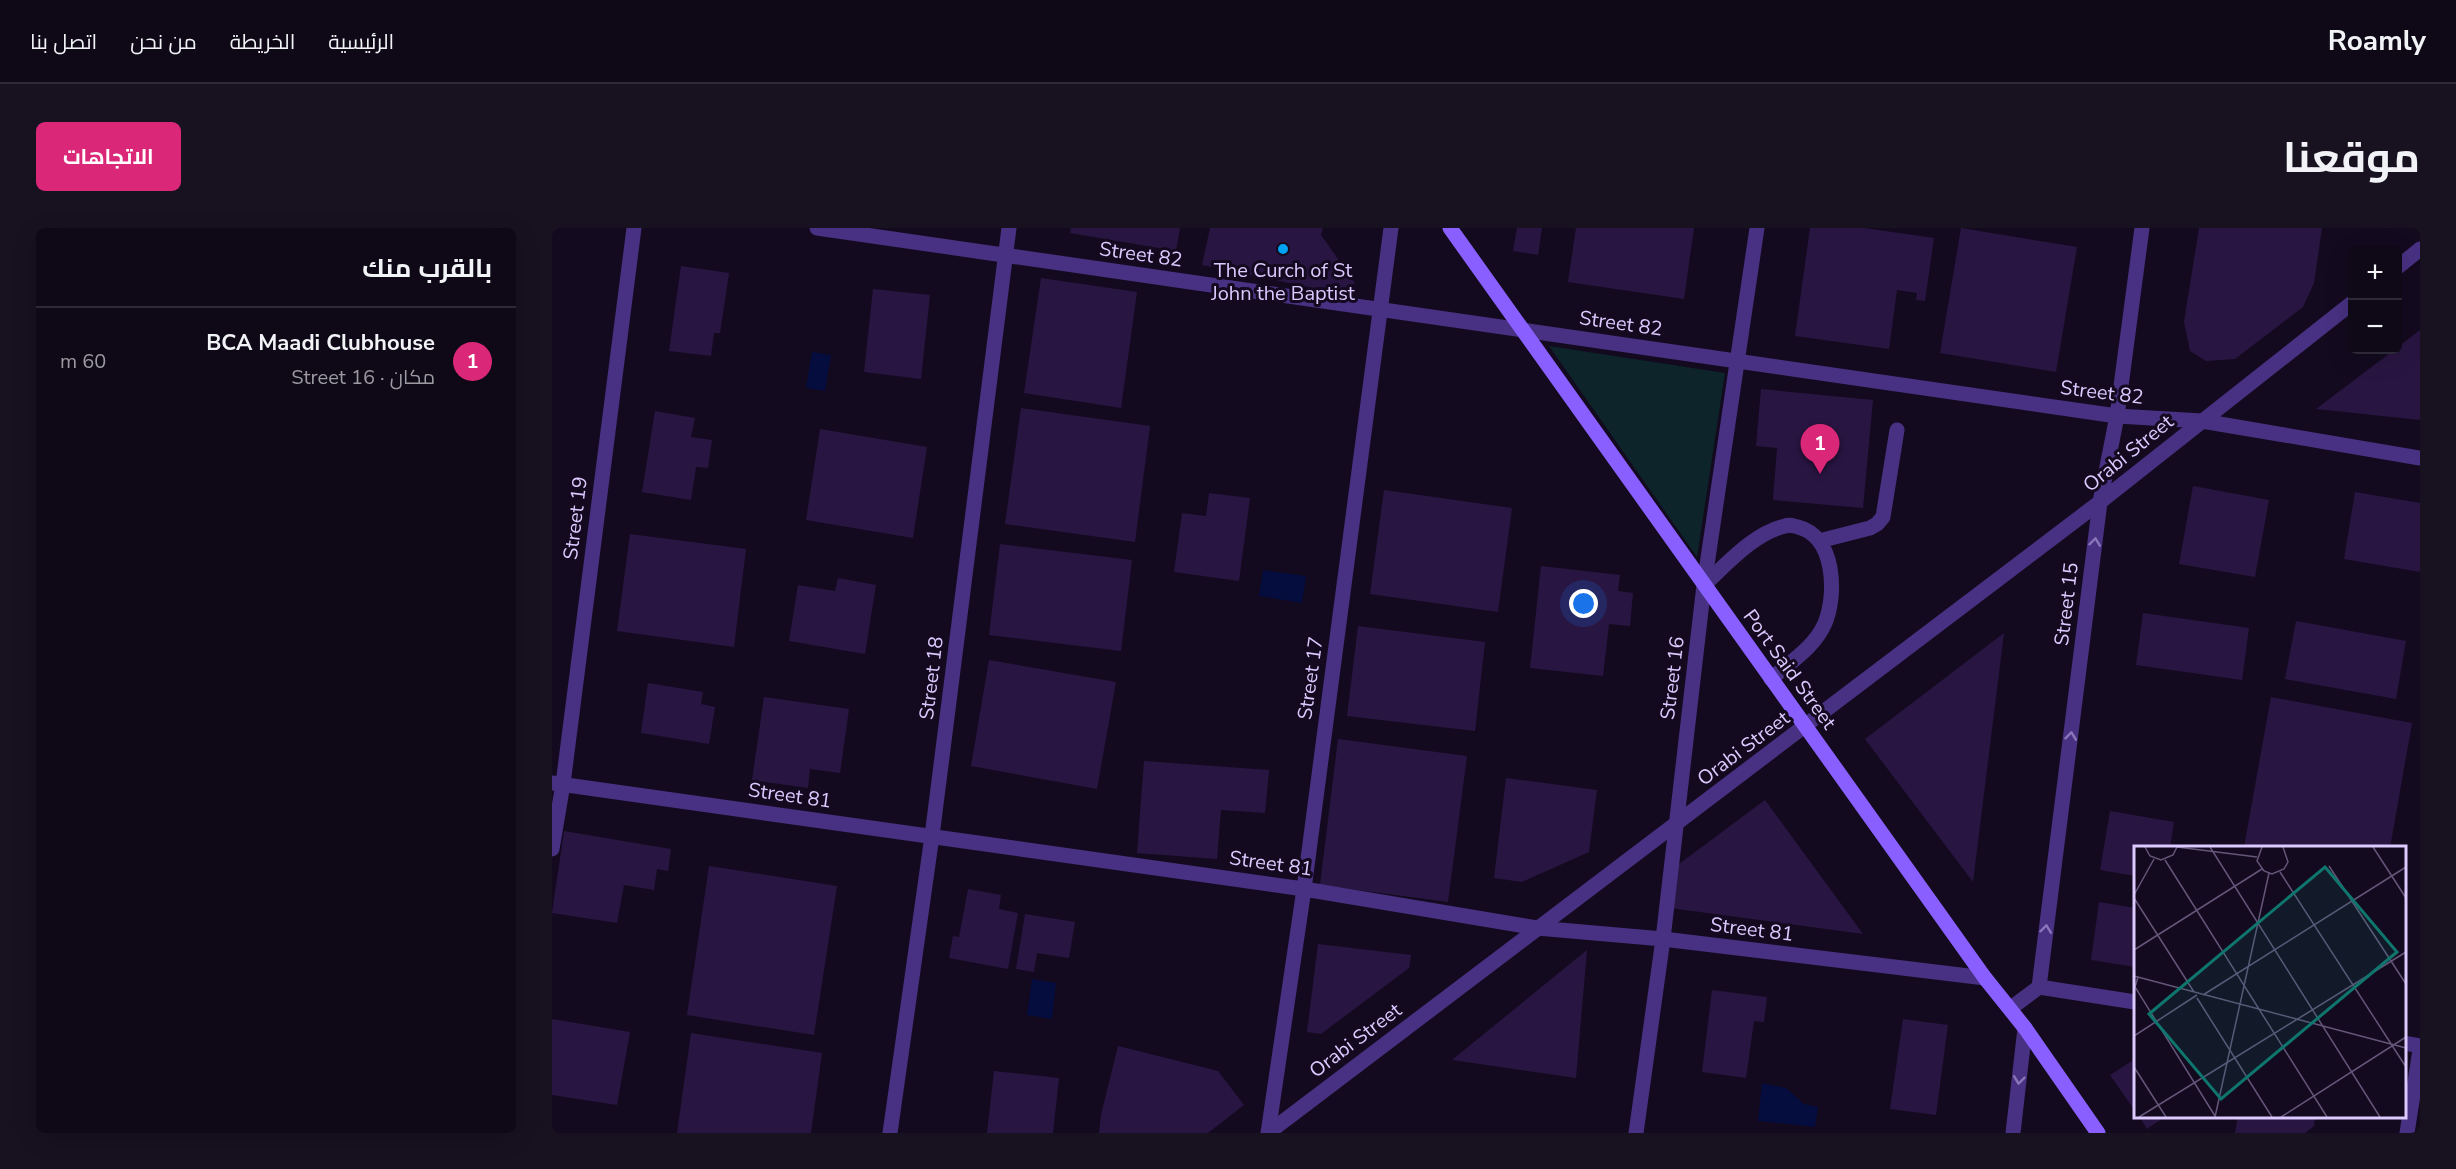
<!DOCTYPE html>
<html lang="ar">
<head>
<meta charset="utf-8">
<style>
	:root { --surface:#0e0817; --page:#171120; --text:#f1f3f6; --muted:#9b9aa1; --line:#2e2936; --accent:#db2777 }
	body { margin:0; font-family:"Nunito Sans",Cairo,sans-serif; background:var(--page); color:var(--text); direction:rtl }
	.controls { position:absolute; right:18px; top:18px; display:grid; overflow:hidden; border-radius:9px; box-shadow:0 6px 24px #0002 }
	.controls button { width:54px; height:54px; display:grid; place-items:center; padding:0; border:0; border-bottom:2px solid var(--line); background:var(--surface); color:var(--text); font:30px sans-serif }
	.you { position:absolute; left:1032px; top:376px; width:21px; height:21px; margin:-15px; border:4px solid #fff; border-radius:50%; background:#1a73e8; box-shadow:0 0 0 9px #1a73e833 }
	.badge { display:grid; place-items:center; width:39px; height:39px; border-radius:50%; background:var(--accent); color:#fff; font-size:20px; font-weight:700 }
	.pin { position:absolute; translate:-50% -50px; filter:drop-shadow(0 2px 3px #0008) }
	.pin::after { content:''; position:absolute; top:32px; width:21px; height:18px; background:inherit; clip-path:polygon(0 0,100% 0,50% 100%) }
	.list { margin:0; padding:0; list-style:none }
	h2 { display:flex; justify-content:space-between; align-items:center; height:78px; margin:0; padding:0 24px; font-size:26px }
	h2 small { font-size:20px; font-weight:400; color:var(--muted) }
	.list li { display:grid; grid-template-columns:39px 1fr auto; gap:18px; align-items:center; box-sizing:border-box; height:108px; padding:0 24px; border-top:2px solid var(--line) }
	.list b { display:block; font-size:22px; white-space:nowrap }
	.list p { margin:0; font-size:20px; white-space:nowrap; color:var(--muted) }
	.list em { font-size:20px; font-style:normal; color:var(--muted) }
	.map { position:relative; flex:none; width:1868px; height:905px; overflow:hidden; direction:ltr; border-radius:9px }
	header { display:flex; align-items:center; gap:36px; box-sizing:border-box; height:84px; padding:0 30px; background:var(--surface); border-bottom:2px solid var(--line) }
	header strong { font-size:28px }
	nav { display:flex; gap:33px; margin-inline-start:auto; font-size:21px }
	.intro { display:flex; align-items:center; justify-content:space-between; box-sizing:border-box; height:144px; padding:0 36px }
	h1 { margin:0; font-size:42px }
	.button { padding:15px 27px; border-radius:9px; background:var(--accent); color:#fff; font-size:21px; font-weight:700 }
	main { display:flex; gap:36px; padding:0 36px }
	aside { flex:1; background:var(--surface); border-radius:9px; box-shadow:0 6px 24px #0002 }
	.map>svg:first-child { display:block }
	.green { fill:#0d242a }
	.water { fill:#050c3e }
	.building { fill:#291542 }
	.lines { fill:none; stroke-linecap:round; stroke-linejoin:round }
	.service { stroke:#483182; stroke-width:15 }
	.minor { stroke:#483182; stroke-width:15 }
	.secondary { stroke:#8960ff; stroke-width:15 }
	.oneway { stroke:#8b75ba }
	.poi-dot { fill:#00a2f4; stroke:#130a1f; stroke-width:2 }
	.labels { text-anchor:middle; stroke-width:6; stroke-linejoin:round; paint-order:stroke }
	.street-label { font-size:20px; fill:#dcc9ff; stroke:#130a1f }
	.poi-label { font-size:20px; fill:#dcc9ff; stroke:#130a1f }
	.inset-road { fill:none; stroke:#635679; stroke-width:1.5 }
	.view { fill:#0f766e; fill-opacity:0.15; stroke:#0f766e; stroke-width:3 }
	.inset-edge { fill:none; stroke:#dcc9ff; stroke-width:3 }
</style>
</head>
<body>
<header>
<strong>Roamly</strong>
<nav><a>الرئيسية</a><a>الخريطة</a><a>من نحن</a><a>اتصل بنا</a></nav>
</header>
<div class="intro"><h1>موقعنا</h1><a class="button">الاتجاهات</a></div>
<main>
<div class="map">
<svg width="1868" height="905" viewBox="0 0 1868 905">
	<rect width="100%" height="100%" fill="#130a1f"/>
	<path class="green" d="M997 118 1173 145 1145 329Z"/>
	<path class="water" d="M260 124 279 127 273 163 254 160Z
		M711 342 754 348 750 375 707 368Z
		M480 751 504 755 500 791 475 787Z
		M1210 855 1234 860 1252 876 1266 879 1263 899 1206 893Z"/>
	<path class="building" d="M519 0H628L624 23 518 5Z
		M658 0H771L769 7 803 55 785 65 650 37Z
		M965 0H990L986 27 961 23Z
		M1024 0H1142L1132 71 1016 54Z
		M1258 0H1312L1382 10 1373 73 1364 72 1365 65 1345 62 1337 121 1243 108Z
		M1409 0 1525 19 1504 144 1388 125Z
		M1647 0H1770L1762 55 1751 79 1683 131 1654 133 1638 123 1632 94Z
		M129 38 177 45 168 105H162L159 128 117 123Z
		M489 50 585 64 569 180 472 165Z
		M321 61 378 67 369 151 312 144Z
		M1868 102V192L1764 181 1842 122H1846V119Z
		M1209 161 1321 172 1311 280 1221 272 1225 220 1204 218Z
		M469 180 598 198 583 314 453 296Z
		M103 183 143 190 139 209 160 212 156 240 144 239 139 272 90 264Z
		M268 201 375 219 361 310 254 292Z
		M1641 258 1717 272 1703 349 1627 336Z
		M832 262 960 280 946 384 818 366Z
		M1803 264 1868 275V344L1792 331Z
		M657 265 698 270 687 353 622 344 630 285 654 288Z
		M78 306 194 321 182 419 65 403Z
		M448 316 580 332 569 423 437 407Z
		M989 338 1068 347 1066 363 1081 365 1078 398 1057 396 1051 448 978 440Z
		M286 350 324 357 313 426 237 413 246 357 283 363Z
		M1591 385 1697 400 1690 452 1584 437Z
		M1744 393 1854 413 1844 471 1733 451Z
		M806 398 933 414 923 503 795 488Z
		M1452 405 1421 654 1313 511Z
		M437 432 564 454 545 561 419 538Z
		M96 455 151 464 149 476 163 479 157 516 89 505Z
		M212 469 297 481 288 545 258 541 256 560 200 552Z
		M1719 469 1860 495 1838 620 1692 619Z
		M786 511 915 528 896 674 768 657Z
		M592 533 717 542 713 585 669 582 665 631 585 625Z
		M954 550 1045 562 1037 624 970 654 942 650Z
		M1213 572 1311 706 1118 680 1127 636Z
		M1558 583 1622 594 1618 620H1583V648L1548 642Z
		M12 603 119 621 116 643 105 641 102 662 72 657 65 695 0 685Z
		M157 638 285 658 262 807 135 787Z
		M416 661 449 667 447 681 466 685 456 741 397 730 401 708 407 709Z
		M1547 674 1583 680V739L1539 732Z
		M473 686 523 694 517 730 485 725 482 744 464 741Z
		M766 716 859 727 857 740 769 806 755 804Z
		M1035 722 1024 850 900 832Z
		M1160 762 1215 769 1212 794 1202 793 1194 850 1150 844Z
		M0 791 78 804 65 877 0 867Z
		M1351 791 1396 797 1384 887 1338 881Z
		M139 805 270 825 259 905H125Z
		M566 818 666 843 692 877 656 905H547L549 887Z
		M1583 831V883L1558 847Z
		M442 843 507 850 501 905H435Z
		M1587 888H1614L1595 901Z
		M1686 888H1763L1762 898 1753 905H1683Z"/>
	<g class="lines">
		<path class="service" d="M1267 313 1318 300 1325 296 1331 289 1345 202
			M1152 357C1175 336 1202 305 1233 298 1238 296 1241 298 1246 299 1283 308 1285 366 1273 395 1263 419 1238 434 1219 451"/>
		<path class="minor" d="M265 0 1565 188 1650 193 1868 230
			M1846 39 1868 21
			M0 555 752 661 985 700 1111 711 1433 750
			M0 621 11 556 82 0
			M1487 759 1548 274 1565 188 1590 0
			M1459 780 1487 759 1583 774
			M1852 815 1868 818
			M338 905 380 608 457 0
			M716 905 1548 274 1800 75
			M716 905 752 661 839 0
			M1084 905 1111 711 1152 357 1205 0
			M1461 905 1473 800
			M1855 905 1868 822"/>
		<path class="secondary" d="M898 0 1433 750 1473 800 1546 905"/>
	</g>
	<defs><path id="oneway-chevron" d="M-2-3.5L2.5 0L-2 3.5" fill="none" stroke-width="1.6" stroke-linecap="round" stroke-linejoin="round" transform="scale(1.5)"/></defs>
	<g class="oneway">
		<use href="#oneway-chevron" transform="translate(1543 314) rotate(-83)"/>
		<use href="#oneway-chevron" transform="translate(1519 508) rotate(-83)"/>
		<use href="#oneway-chevron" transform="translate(1494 701) rotate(-83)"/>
		<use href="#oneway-chevron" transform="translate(1467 852) rotate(97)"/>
	</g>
	<circle class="poi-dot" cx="731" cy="21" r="6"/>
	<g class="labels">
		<g class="street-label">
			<text transform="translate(589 26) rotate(8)" y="7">Street 82</text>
			<text transform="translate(1069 95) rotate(8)" y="7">Street 82</text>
			<text transform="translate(1550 164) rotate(7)" y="7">Street 82</text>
			<text transform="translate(1576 225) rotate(-39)" y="7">Orabi Street</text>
			<text transform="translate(23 290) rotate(-83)" y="7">Street 19</text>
			<text transform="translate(1514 376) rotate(-83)" y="7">Street 15</text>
			<text transform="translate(1238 441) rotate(54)" y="7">Port Said Street</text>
			<text transform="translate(379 450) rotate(-83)" y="7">Street 18</text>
			<text transform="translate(758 450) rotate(-82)" y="7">Street 17</text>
			<text transform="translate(1120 450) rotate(-83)" y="7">Street 16</text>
			<text transform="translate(1191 520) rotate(-37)" y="7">Orabi Street</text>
			<text transform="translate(238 567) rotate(8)" y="7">Street 81</text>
			<text transform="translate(719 635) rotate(8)" y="7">Street 81</text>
			<text transform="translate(1200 701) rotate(7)" y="7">Street 81</text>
			<text transform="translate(803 812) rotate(-37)" y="7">Orabi Street</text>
		</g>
		<g class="poi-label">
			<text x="731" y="49">The Curch of St<tspan x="731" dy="23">John the Baptist</tspan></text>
		</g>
	</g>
	<g transform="translate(1582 618)">
		<rect width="272" height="272" fill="#130a1f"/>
		<path class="inset-road" d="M11 1 16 10 27 14 39 9 43 1M43 1 123 11M76 1 246 271M128 1 123 15 130 25 138 28 150 23 154 16 149 1M239 1 272 52M31 14 193 271M195 20 272 138M146 26 272 221M0 49 20 13M0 52 60 146M0 104 128 23M0 130 272 202M4 131 1 141 81 270M69 149 272 21M63 152 138 271M0 190 63 149M0 221 32 271M5 271 272 106M81 271 135 27M147 271 272 191"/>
		<path class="view" d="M191 21 263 106 87 253 15 168Z"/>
		<rect width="272" height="272" class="inset-edge"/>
	</g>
</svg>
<div class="controls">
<button>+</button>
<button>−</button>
</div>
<div class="you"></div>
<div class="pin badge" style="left:1268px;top:246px">1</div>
</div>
<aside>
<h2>بالقرب منك<small></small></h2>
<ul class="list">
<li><span class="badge">1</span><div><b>BCA Maadi Clubhouse</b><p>مكان · Street 16</p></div><em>60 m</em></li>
</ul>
</aside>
</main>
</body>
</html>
